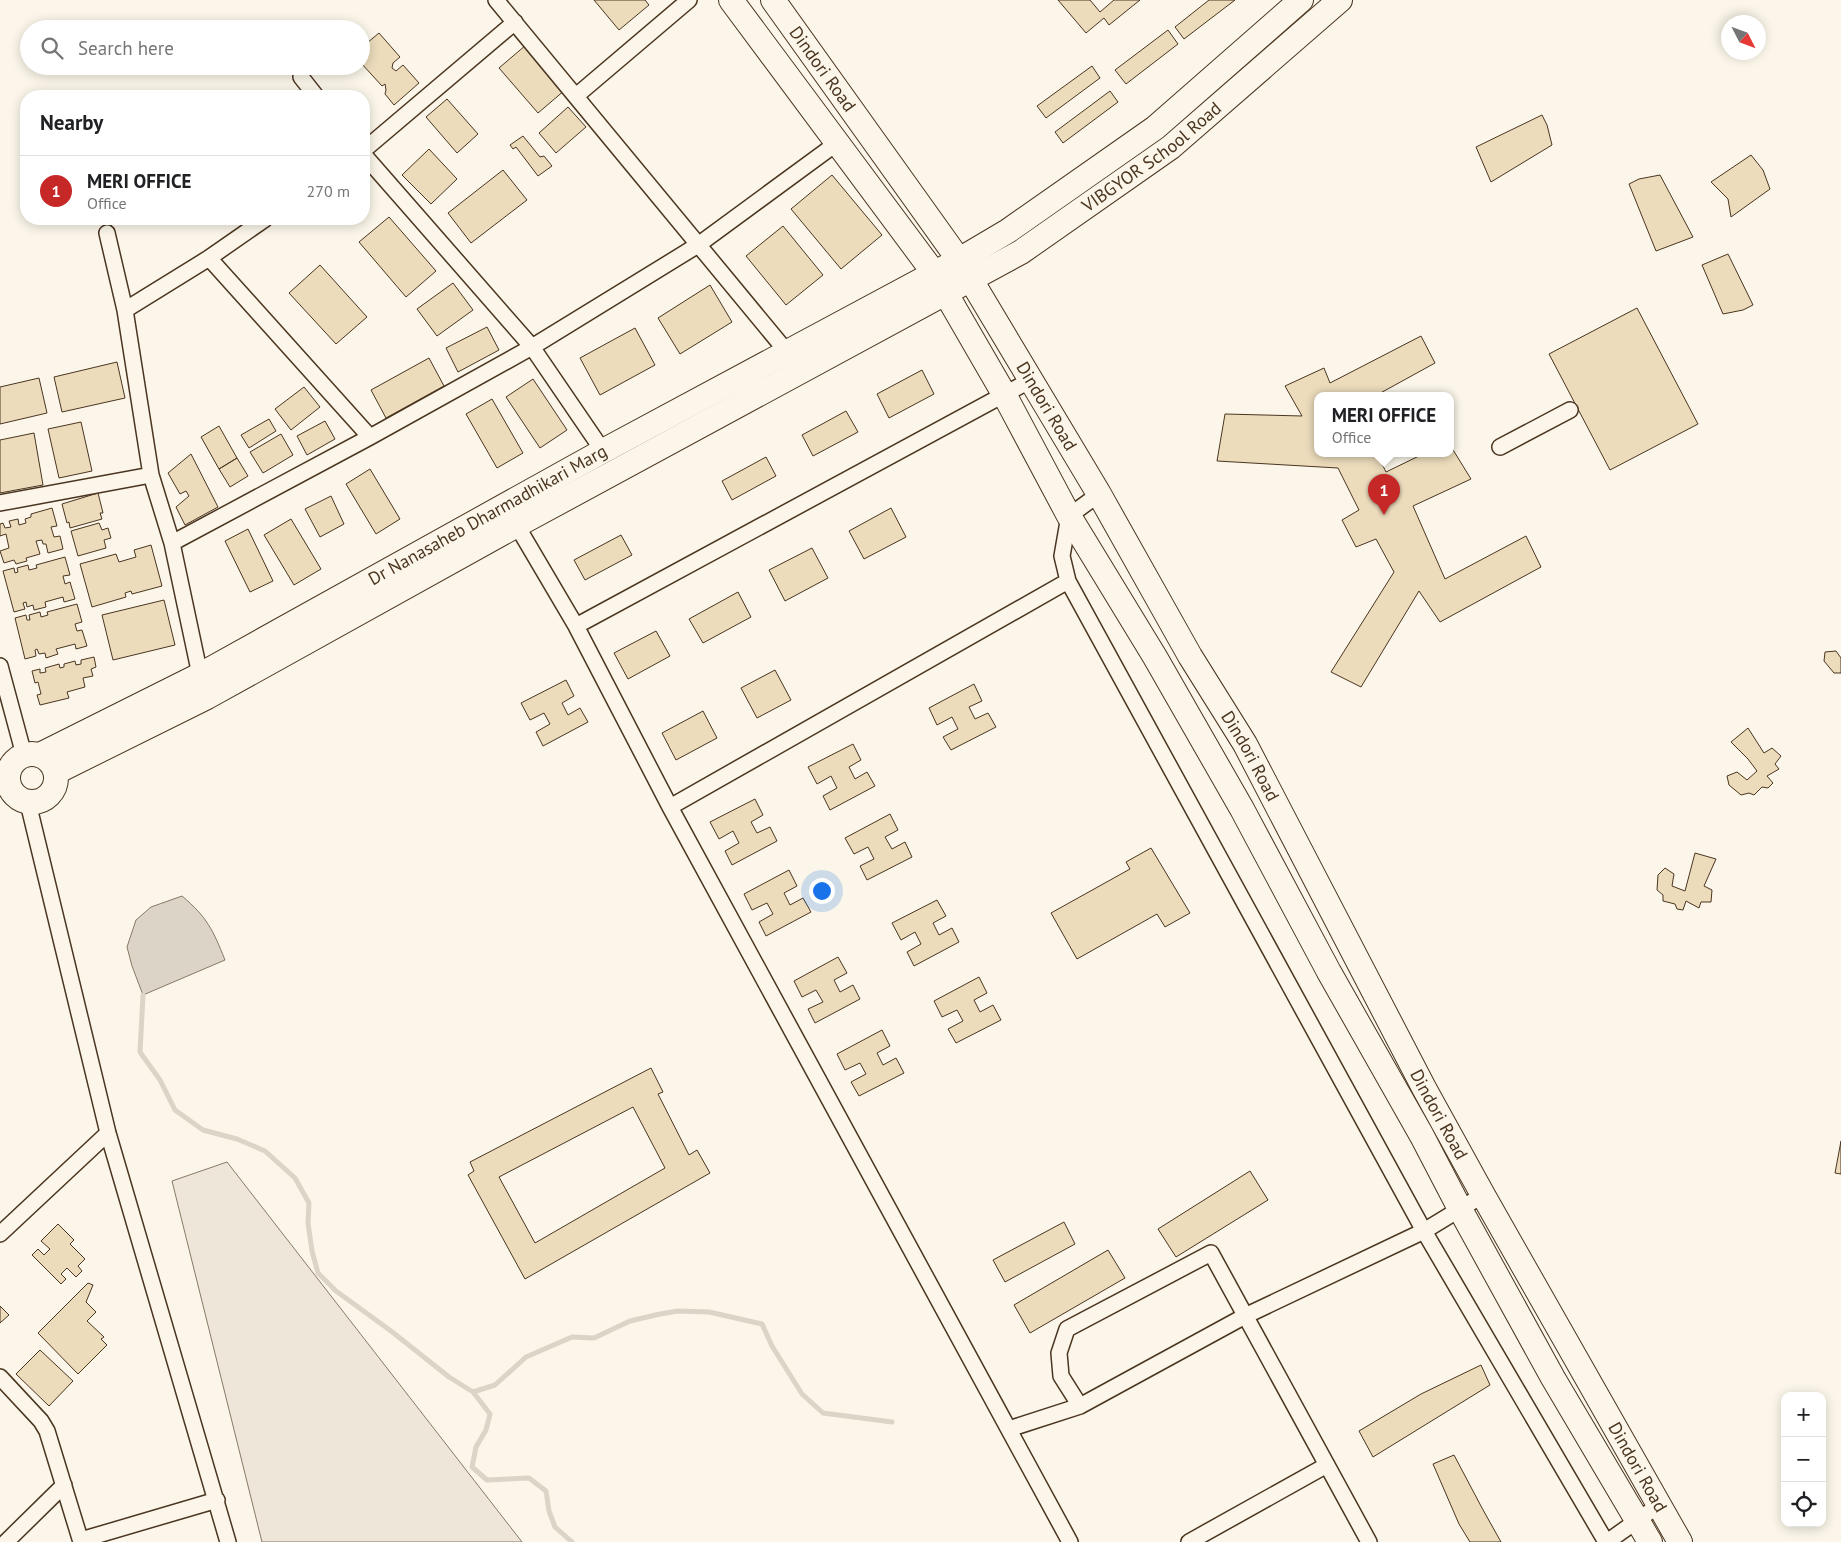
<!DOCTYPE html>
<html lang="en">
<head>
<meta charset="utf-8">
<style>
	:root { --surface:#fff; --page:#f2f2f2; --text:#202124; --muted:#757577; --line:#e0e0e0; --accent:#c62828 }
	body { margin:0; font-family:"PT Sans",sans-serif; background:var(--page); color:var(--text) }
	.controls { position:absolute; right:15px; bottom:15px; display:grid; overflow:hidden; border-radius:10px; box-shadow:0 2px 12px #0003 }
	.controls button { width:45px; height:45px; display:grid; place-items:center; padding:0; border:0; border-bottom:1px solid var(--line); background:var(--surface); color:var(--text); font:25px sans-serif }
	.compass { position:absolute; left:1721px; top:15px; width:45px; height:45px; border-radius:50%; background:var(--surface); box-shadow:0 2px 12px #0003; rotate:132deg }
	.you { position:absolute; left:821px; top:890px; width:18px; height:18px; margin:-12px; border:4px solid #fff; border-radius:50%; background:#1a73e8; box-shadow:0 0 0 8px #1a73e833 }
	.badge { display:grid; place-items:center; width:32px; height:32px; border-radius:50%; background:var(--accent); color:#fff; font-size:16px; font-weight:700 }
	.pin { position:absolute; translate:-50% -41px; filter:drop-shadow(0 1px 2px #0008) }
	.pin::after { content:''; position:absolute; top:26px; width:18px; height:15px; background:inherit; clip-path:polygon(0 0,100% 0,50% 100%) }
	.popup { position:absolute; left:1314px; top:392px; width:140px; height:65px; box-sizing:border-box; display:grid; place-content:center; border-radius:10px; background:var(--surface); filter:drop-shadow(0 1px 4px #0005); font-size:16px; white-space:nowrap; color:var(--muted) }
	.popup b { font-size:19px; color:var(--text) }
	.popup::after { content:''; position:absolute; left:50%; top:100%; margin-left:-10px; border:10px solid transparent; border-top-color:var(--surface) }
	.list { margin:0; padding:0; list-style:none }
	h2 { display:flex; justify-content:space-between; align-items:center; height:65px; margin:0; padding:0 20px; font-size:21px }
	h2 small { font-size:16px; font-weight:400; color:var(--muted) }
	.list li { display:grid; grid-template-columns:32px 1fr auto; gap:15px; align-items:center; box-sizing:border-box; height:70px; padding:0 20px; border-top:1px solid var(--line) }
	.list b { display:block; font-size:19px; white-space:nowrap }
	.list p { margin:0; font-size:16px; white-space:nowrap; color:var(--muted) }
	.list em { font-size:16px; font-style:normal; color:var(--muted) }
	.icon { flex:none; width:28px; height:28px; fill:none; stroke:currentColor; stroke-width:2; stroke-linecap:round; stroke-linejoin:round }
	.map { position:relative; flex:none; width:1841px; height:1542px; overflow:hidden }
	.search { position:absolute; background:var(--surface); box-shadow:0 2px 12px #0003; left:20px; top:20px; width:350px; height:55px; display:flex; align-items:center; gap:12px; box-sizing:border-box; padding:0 18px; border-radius:28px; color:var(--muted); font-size:19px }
	.panel { position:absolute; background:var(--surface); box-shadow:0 2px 12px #0003; left:20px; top:90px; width:350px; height:135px; border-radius:20px }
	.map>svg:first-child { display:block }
	.green { fill:#ede6d9; stroke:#887966 }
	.water { fill:#dcd4c6; stroke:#887966 }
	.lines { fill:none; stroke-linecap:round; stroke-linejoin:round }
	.stream { stroke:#dcd4c6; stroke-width:5 }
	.building { fill:#ecdcbc; stroke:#4a3520; fill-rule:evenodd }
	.minor-casing { stroke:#4a3520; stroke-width:18 }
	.primary-casing { stroke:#4a3520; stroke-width:26 }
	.minor { stroke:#fbf6e9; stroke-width:15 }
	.primary { stroke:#fbf6e9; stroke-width:24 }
	.labels { text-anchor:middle; stroke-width:4; stroke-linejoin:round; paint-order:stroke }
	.street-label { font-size:18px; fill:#4a3520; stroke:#fbf6e9 }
</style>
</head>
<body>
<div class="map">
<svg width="1841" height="1542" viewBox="0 0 1841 1542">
	<rect width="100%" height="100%" fill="#fbf6e9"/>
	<path class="green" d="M227 1162 522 1542H262L172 1181Z"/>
	<path class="water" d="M182 896C207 917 213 930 225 960L143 995 132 966 127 947 136 920 151 907Z"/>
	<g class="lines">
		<path class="stream" d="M143 995 140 1052 160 1080 175 1110 203 1130 237 1139 265 1151 295 1178 309 1203 308 1223 312 1251 318 1273 336 1291 391 1331 449 1377 473 1392 495 1385 526 1357 572 1337 594 1338 630 1321 660 1314 678 1311 709 1312 762 1324 772 1346 802 1394 823 1413 892 1422
			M473 1392 490 1414 486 1430 476 1447 472 1467 487 1480 529 1478 546 1491 549 1511 555 1527 572 1542"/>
	</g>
	<path class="building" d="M594 0H645L649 5 619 30Z
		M1058 0H1090L1100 12 1114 0H1140L1109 25 1104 18 1086 33Z
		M1209 0H1235L1184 39 1175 27Z
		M1168 30 1178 44 1126 84 1115 70Z
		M379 33 400 57 393 63 392 68 396 71 403 65 419 83 394 105 385 94 386 90 385 84 382 86 361 63V48Z
		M526 45 565 90 538 113 499 68Z
		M1092 66 1100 78 1046 118 1037 106Z
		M1110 91 1118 102 1063 143 1055 132Z
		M447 99 478 134 457 153 426 117Z
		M568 107 586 127 556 153 539 133Z
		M1542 115 1547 125 1552 145 1491 182 1476 147Z
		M523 136 540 157 544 156 552 166 538 176 516 147 513 149 510 145Z
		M429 149 457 179 431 204 402 175Z
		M1751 155 1763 170 1770 189 1731 217 1728 199 1711 182Z
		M503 170 527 200 471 243 448 213Z
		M832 175 882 235 841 269 791 209Z
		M1660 175 1693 237 1656 251 1629 184 1639 179Z
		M389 217 436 271 406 297 359 242Z
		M783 226 823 275 786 305 746 256Z
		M1728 254 1753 305 1743 310 1723 314 1702 265Z
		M320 265 367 317 336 344 289 293Z
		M453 283 473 310 437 336 417 309Z
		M710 285 732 322 680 354 658 318Z
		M1637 308 1698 424 1610 470 1549 354Z
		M487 327 499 350 458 372 446 348Z
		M635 328 655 365 600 395 580 358Z
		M1421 336 1435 363 1375 396H1318V454H1377L1386 472 1423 454H1450V445L1471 479 1413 506 1445 579 1526 536 1541 567 1440 622 1419 591 1361 687 1331 672 1394 572 1376 539 1356 547 1342 520 1359 510 1338 468 1217 461 1225 414 1302 416 1285 386 1324 368 1330 383Z
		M429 358 444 386 386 418 371 390Z
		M117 362 125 398 62 412 54 377Z
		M922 370 934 394 889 418 877 394Z
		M39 378 47 413 0 424V387Z
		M533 379 567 430 540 448 506 397Z
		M304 387 320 407 291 430 275 409Z
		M492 399 523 453 497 468 466 414Z
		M846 411 858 432 813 456 802 435Z
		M269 419 276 431 249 448 241 435Z
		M325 421 335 439 307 455 297 436Z
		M81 422 92 471 59 478 48 429Z
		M219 426 237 458 219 469 201 437Z
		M34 433 43 485 0 493V440Z
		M281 434 293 455 263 473 250 452Z
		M191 454 218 507 185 525 176 507 189 496 186 491 180 494 168 473Z
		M766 457 776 476 732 500 722 481Z
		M237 458 248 476 230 487 219 469Z
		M370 469 400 519 376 534 346 484Z
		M98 493 103 513H100L102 519 70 528 69 522 67 523 62 504Z
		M331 496 344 524 320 537 305 509Z
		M52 508 57 526 51 527 54 537 60 536 63 549 48 553 46 544H43L42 540 36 541 40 554 26 558 27 561 16 564 14 560 4 563 0 551 9 548 6 534 0 536V524L3 523 5 528 11 527 9 521 18 519 19 525 26 523 25 519 31 517V514Z
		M891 508 906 537 864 559 849 531Z
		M291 519 321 569 294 585 264 535Z
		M99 523 102 530 108 528 111 538 104 540 106 548 78 556 71 531Z
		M248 529 273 581 250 592 225 541Z
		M621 535 632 555 585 580 574 560Z
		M151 545 162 586 132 594 131 591 125 593 126 597 92 607 80 564 116 554 119 562 136 557 134 550Z
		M812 548 828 578 785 601 769 570Z
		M65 557 70 575 63 576 65 584 70 582 75 599 64 602 63 597 45 602 46 607 34 610 33 605 27 607 26 602 23 603 25 609 14 612 3 571 14 568 15 573 18 572 17 568 28 565 29 570 37 568 36 565Z
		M738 592 751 617 703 643 689 619Z
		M164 600 175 645 113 660 102 615Z
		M77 604 82 622 75 624 77 631 82 630 87 646 76 649 75 644 56 649 58 654 46 658 45 653 39 654 37 649 35 650 36 656 25 659 15 618 26 615 27 620H30L29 615 40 612 41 617 48 615 47 612Z
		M656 631 670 656 628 679 614 653Z
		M1836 651 1841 658V673H1834L1824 661 1825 652Z
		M94 657 96 667 91 669 93 676 83 678 85 687 67 692 69 698 40 705 37 695 41 694 38 682 35 683 32 671 40 669V673L46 672 45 668 59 664 60 668 64 667V664L75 661 76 665 81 664V660Z
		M775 670 791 700 757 718 741 688Z
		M566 680 574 696 562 703 568 715 580 708 588 722 543 746 536 732 550 724 544 713 530 720 521 703Z
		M974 684 982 701 969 707 975 719 988 713 996 727 951 750 943 737 958 729 952 717 937 725 929 708Z
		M703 711 717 738 676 760 662 733Z
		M1748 728 1764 753 1772 748 1781 756 1775 764 1779 769 1767 776 1773 783 1768 788 1762 787 1754 795 1749 793 1741 795 1729 785 1727 776 1737 772 1747 780 1757 771 1748 759 1731 742Z
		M853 744 861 760 849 767 855 779 867 772 875 786 830 810 823 796 837 788 831 776 817 784 808 767Z
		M755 799 763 815 751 822 757 833 770 827 777 841 732 865 725 851 739 843 733 831 719 839 710 822Z
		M890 814 898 830 885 837 892 849 905 842 912 857 867 880 860 866 874 859 868 847 854 854 845 838Z
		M1151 848 1190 913 1165 927 1157 914 1077 959 1051 913 1130 869 1126 862Z
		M1695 853 1716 859 1704 886 1712 890 1711 902H1701L1699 908 1686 901 1683 910 1677 909 1675 904 1663 901V895L1657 890 1658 875 1665 868 1674 874 1672 886 1685 891Z
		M789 870 797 886 784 893 790 905 803 898 811 912 766 936 759 922 773 914 767 903 752 910 744 894Z
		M937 900 946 916 933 923 939 935 952 928 959 942 914 966 907 952 921 944 915 932 901 940 892 923Z
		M838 957 847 973 834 980 840 992 853 985 860 999 815 1023 808 1009 823 1002 816 990 802 997 794 981Z
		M979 977 987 993 974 1000 980 1012 993 1005 1001 1020 956 1043 948 1029 963 1021 957 1010 942 1017 934 1001Z
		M882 1030 890 1046 877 1053 883 1065 896 1058 904 1073 859 1096 851 1082 866 1074 860 1063 845 1070 837 1054Z
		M651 1068 663 1092 658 1094 689 1155 697 1150 710 1173 525 1279 468 1175 474 1171 470 1162ZM633 1107 665 1168 535 1243 499 1177Z
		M1841 1141V1174L1835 1173Z
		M1250 1171 1268 1200 1176 1257 1158 1229Z
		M1064 1222 1075 1244 1005 1282 993 1260Z
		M58 1224 74 1240 70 1244 85 1259 78 1266 82 1271 76 1277 67 1268 61 1274 66 1279 61 1284 32 1255 38 1249 44 1255 50 1249 41 1241Z
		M1108 1250 1125 1278 1030 1333 1014 1305Z
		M88 1283 93 1285 86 1302 96 1312 87 1321 104 1337 101 1339 107 1345 78 1374 38 1333Z
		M0 1306 9 1315 0 1323Z
		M40 1350 73 1381 49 1406 16 1374Z
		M1481 1365 1490 1385 1373 1457 1359 1431 1421 1394Z
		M1454 1455 1482 1508 1501 1542H1470L1459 1524 1433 1464Z"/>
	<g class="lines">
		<defs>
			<path id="minor" d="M496 0 787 352
				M301 77 316 96
				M576 96 689 0
				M364 150 515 22
				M364 155 532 347 603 451
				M107 233 125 310 151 475 172 543 200 675
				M209 258 370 437
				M125 310 209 258 265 219
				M1500 447 1570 410
				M1099 494 1069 516 1062 556 1068 581 1424 1231 1483 1195
				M0 503 151 475
				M513 519 576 626 670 807 1070 1542
				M172 543 370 437 532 347 698 245 837 143
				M576 626 1031 380
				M0 666 24 755
				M28 803 108 1133 228 1542
				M670 807 1068 581
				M0 1234 108 1133
				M0 1377 41 1421 47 1431 81 1542
				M1080 1406 1245 1316 1424 1231 1606 1542
				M1009 1429 1080 1406 1061 1376 1059 1353 1067 1329 1211 1253 1369 1542
				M81 1540 217 1500
				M6 1542 64 1485
				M1189 1542 1327 1465
				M1607 1542 1659 1505"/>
			<g id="primary">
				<path d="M731 0 934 273 1004 394 1069 516 1155 657 1242 809 1329 972 1422 1136 1460 1209 1553 1378 1650 1542"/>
				<path id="s1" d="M773 0 959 260 1099 494 1190 656 1245 744 1424 1088 1483 1195 1680 1542"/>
				<circle cx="32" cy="778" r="24"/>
				<path id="s2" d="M40 755 200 675 603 451 959 260 1008 231 1155 128 1301 0"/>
				<path id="s3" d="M56 772 207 697 517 525 1021 252 1171 147 1340 0"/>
			</g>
		</defs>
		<use href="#minor" class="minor-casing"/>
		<use href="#primary" class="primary-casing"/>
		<use href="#minor" class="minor"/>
		<use href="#primary" class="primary"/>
	</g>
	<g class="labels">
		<g class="street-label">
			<text dy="6" stroke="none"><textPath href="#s1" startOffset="85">Dindori Road</textPath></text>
			<text dy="6" stroke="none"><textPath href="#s3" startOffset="1258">VIBGYOR School Road</textPath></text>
			<text dy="6" stroke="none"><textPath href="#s1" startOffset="490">Dindori Road</textPath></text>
			<text dy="6" stroke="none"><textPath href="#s2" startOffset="508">Dr Nanasaheb Dharmadhikari Marg</textPath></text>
			<text dy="6" stroke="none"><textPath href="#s1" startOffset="895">Dindori Road</textPath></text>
			<text dy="6" stroke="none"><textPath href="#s1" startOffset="1300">Dindori Road</textPath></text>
			<text dy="6" stroke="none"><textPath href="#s1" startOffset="1705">Dindori Road</textPath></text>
		</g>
	</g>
</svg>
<div class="controls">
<button>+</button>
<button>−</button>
<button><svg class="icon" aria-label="locate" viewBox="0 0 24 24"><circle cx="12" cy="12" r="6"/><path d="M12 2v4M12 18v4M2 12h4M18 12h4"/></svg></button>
</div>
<svg class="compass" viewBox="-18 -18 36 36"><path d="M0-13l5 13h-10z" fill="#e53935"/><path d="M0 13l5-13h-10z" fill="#757577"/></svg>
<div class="you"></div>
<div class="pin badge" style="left:1384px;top:515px">1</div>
<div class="popup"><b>MERI OFFICE</b>Office</div>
<div class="search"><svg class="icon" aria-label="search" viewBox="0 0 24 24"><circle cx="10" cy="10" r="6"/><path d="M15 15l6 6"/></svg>Search here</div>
<section class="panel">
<h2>Nearby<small></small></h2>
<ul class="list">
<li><span class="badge">1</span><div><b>MERI OFFICE</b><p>Office</p></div><em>270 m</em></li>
</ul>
</section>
</div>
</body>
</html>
